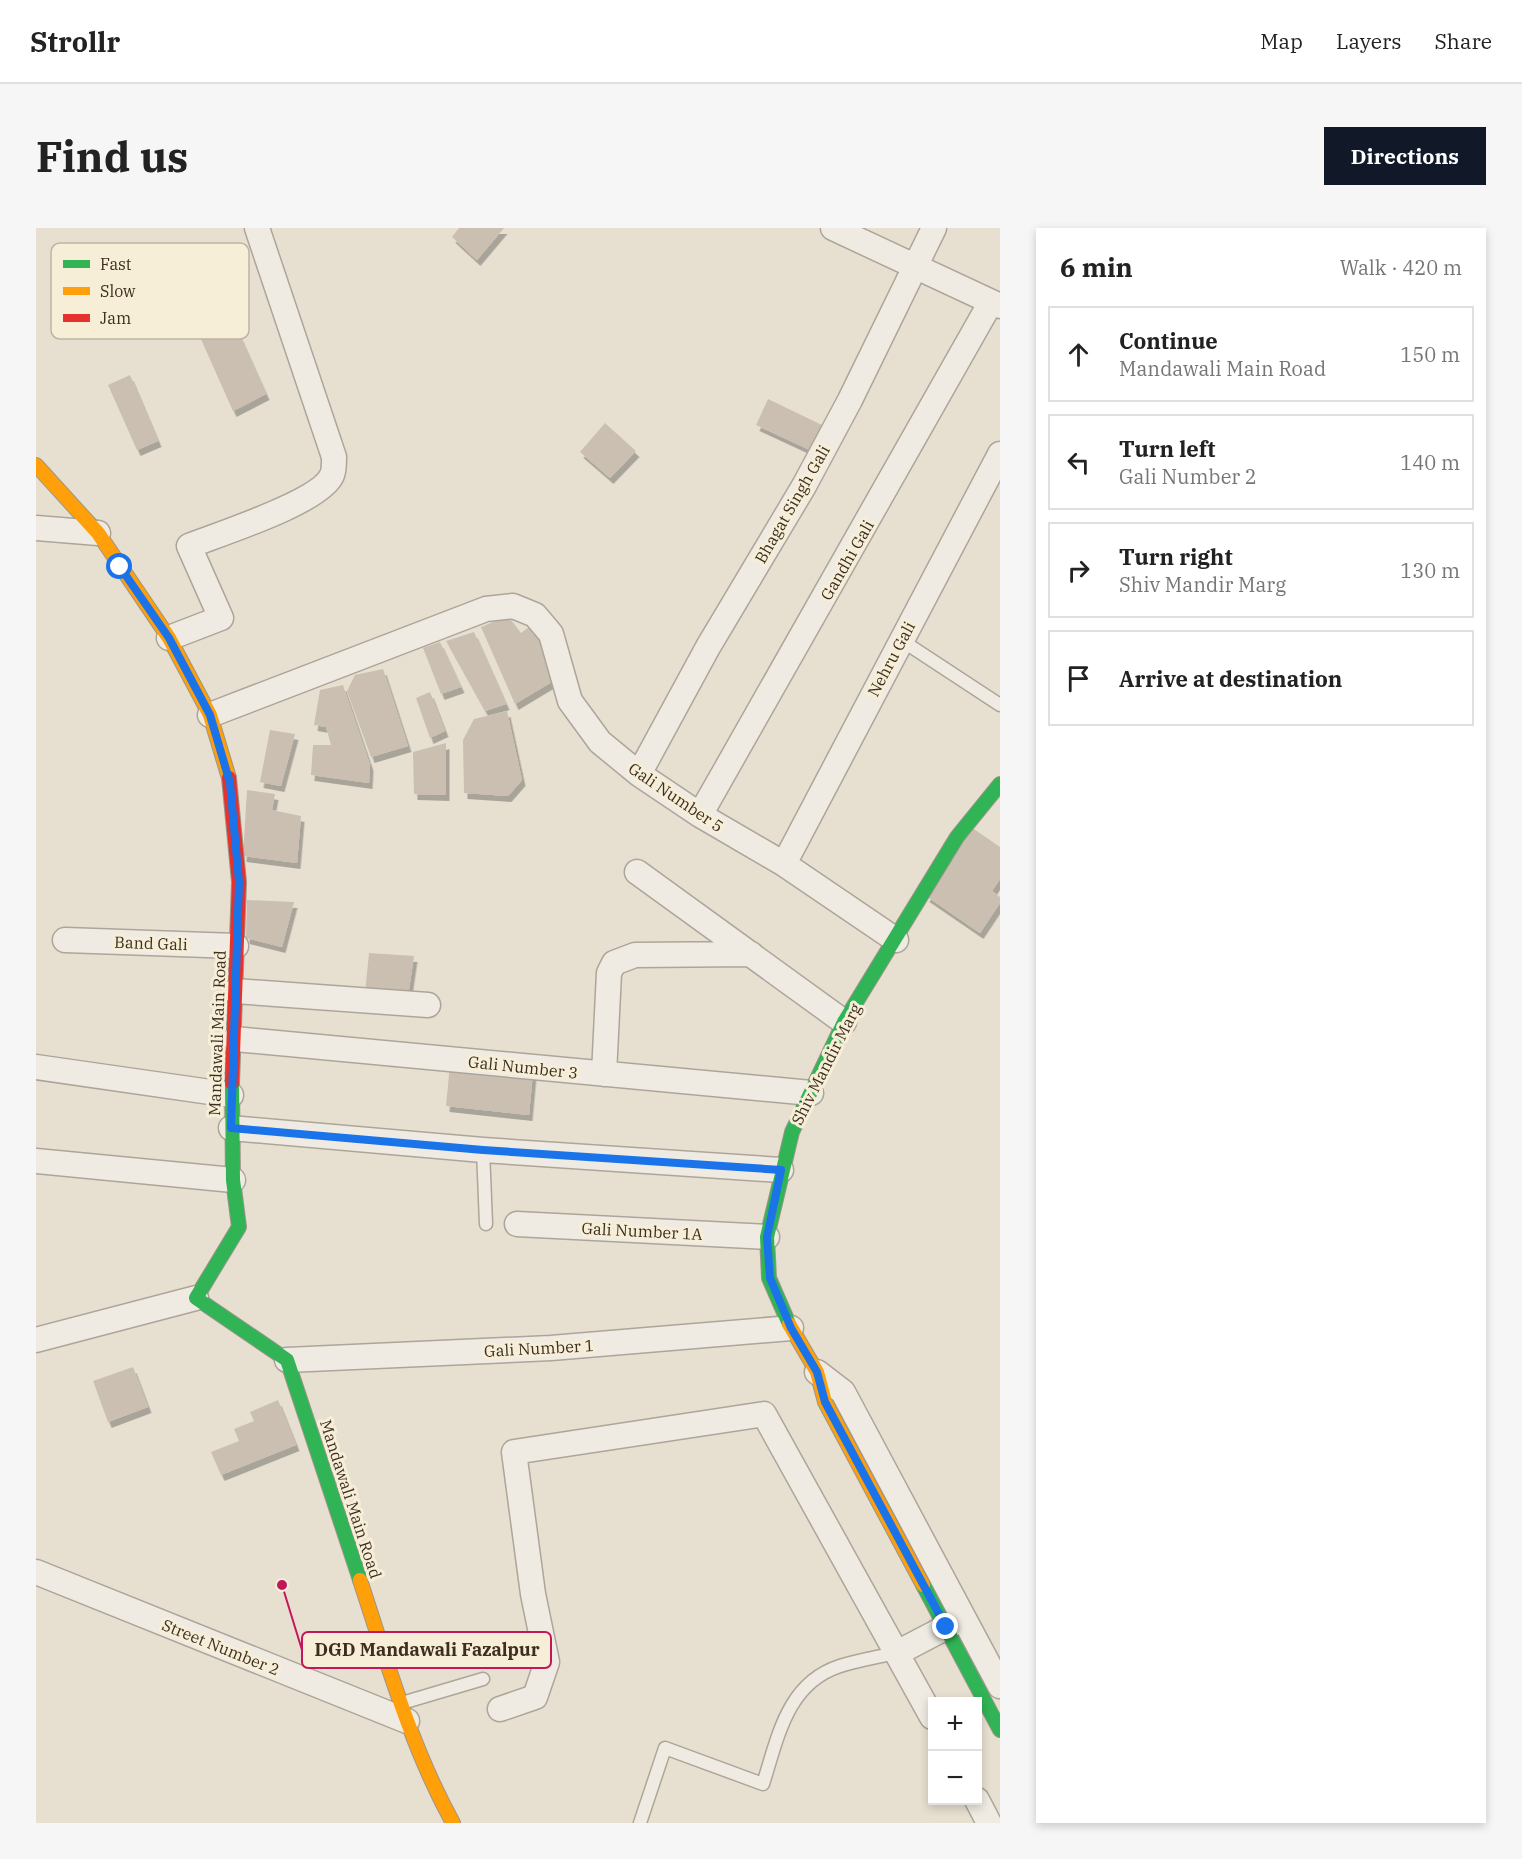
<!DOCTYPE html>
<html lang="en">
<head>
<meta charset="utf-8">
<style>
	:root { --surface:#fff; --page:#f6f6f6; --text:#222; --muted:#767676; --line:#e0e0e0; --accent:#111827 }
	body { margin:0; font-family:"IBM Plex Serif",serif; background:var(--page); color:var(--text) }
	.controls { position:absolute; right:18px; bottom:18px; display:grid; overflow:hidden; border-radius:0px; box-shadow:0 3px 9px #0003 }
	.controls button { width:54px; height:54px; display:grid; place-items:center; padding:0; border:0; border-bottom:2px solid var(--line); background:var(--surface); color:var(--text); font:30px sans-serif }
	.stop { position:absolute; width:18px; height:18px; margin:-14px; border:4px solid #1a73e8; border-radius:50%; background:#fff }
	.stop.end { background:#1a73e8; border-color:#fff; box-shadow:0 2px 6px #0008 }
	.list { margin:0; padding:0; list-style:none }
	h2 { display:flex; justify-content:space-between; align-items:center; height:78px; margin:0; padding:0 24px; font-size:26px }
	h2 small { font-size:20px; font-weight:400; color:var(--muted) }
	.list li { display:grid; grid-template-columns:39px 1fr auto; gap:18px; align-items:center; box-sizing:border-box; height:96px; margin:0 12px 12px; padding:0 12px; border:2px solid var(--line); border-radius:0px }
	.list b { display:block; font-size:22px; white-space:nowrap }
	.list p { margin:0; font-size:20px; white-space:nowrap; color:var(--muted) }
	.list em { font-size:20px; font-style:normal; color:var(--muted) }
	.icon { flex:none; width:33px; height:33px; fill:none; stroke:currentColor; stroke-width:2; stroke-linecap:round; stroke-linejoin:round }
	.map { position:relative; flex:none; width:964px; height:1595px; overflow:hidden; border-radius:0px }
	header { display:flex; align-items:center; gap:36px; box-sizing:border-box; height:84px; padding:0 30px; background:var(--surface); border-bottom:2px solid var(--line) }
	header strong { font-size:28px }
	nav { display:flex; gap:33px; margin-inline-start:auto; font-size:21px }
	.intro { display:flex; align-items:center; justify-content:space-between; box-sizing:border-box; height:144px; padding:0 36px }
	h1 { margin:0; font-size:42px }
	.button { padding:15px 27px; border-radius:0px; background:var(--accent); color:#fff; font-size:21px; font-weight:700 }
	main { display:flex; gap:36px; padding:0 36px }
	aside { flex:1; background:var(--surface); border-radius:0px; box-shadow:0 3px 9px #0003 }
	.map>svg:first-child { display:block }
	.building { fill:#cbbfb2; filter:url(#shadow) }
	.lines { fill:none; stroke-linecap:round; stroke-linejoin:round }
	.lane-casing { stroke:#ada599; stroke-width:15 }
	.street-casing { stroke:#ada599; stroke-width:27 }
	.fast-casing { stroke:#9c958a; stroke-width:16 }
	.slow-casing { stroke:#9c958a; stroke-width:16 }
	.jam-casing { stroke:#9c958a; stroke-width:16 }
	.lane { stroke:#efebe3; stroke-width:12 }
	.street { stroke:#efebe3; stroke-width:24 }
	.fast { stroke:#30b455; stroke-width:14 }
	.slow { stroke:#ff9f0a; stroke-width:14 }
	.jam { stroke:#e5322d; stroke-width:14 }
	.route { stroke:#1a73e8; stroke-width:8 }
	.labels { text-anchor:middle; stroke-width:6; stroke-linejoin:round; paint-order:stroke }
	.street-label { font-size:16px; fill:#3d2e20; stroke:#f7eed8 }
	.key { fill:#f7eed8; stroke:#bfb4a1; stroke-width:1.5 }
	.key-label { font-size:16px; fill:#3d2e20 }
	.leader { fill:none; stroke:#c2185b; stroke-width:2 }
	.callout-dot { fill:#c2185b; stroke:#f7eed8; stroke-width:2 }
	.callout { fill:#f7eed8; stroke:#c2185b; stroke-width:2 }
	.callout-label { font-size:18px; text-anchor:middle; font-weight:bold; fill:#3d2e20 }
</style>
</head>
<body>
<header>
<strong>Strollr</strong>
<nav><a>Map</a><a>Layers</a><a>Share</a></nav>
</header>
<div class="intro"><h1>Find us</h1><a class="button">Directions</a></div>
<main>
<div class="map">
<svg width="964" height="1595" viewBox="0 0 964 1595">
	<defs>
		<filter id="shadow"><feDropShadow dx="3.5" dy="6" stdDeviation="0" flood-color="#0004"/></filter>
	</defs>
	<rect width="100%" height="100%" fill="#e7e0d1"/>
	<path class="building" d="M423 0H468L441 32 416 9Z
		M198 95 230 166 197 183 164 109Z
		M94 147 122 213 101 222 72 157Z
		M732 171 788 198 776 223 720 197Z
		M569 195 600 223 574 250 544 224Z
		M472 388 485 405 497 396 524 449 479 476 445 399Z
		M438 404 470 476 449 483 410 413Z
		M404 414 425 459 405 466 387 420Z
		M347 441 372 518 335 529 311 463 319 447Z
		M307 457 334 537 333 555 275 547 277 517H295L290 499 278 497 284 462Z
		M394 464 409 503 394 510 380 470Z
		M471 483 486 552 472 568 428 565 427 512 438 491Z
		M234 502 259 506 245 558 224 554Z
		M410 515V567L378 566 377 524Z
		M211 562 239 566 236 582 265 588 261 635 207 628Z
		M935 599 964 619V651L956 663 964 669V675L944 705 890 668Z
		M211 672 258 674 246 719 210 710Z
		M333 725 378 728 372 768 329 765Z
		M414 836 497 844 493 887 410 878Z
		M97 1139 112 1179 72 1194 57 1153Z
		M242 1172 260 1217 185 1247 175 1224 203 1213 198 1201 218 1193 214 1184Z"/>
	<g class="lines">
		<defs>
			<path id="lane" d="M865 412 964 477
				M447 922 450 996
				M366 1475 447 1451
				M604 1595 629 1520 727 1556C742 1509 751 1455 804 1438 823 1432 843 1429 863 1424"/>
			<path id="street" d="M797 0 964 78
				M0 300 62 305
				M133 410 185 390 153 318C183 306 285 274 296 247 298 243 298 234 298 229L221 0
				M174 487 450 381 477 378 499 387 515 406 534 473 564 514 603 546 664 587 748 636 860 712
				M603 546 672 419 768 258 814 172 898 0
				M664 587 955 74
				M748 636 964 226
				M601 644 808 794
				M29 712 200 718
				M199 763 392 777
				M199 811 775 865
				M0 839 195 867
				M568 846 573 745 578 735 599 727 715 726
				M195 900 447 922 745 942
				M0 933 197 952
				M481 996 731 1009
				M0 1112 160 1070
				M251 1132 515 1120 755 1100
				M781 1144 807 1164 964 1458
				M0 1344 371 1493
				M863 1424 924 1392
				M464 1481 499 1469 511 1434 497 1366 478 1224 728 1186 896 1489
				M941 1572 953 1595"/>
			<path id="fast" d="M196 855 197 952 203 999 160 1070 251 1132 324 1352
				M753 1096 733 1050 731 1009 756 904 808 794 921 609 964 556
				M887 1357 964 1502"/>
			<path id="slow" d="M0 237 62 305 133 410 174 487 193 550
				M753 1096 781 1144 789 1174 887 1357
				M324 1352C351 1434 375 1519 417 1595"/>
			<path id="jam" d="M193 550 203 654 196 855"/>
		</defs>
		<use href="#lane" class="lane-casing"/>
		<use href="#street" class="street-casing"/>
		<use href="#fast" class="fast-casing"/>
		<use href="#slow" class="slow-casing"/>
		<use href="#jam" class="jam-casing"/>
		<use href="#lane" class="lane"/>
		<use href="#street" class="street"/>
		<use href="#fast" class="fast"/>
		<use href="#slow" class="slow"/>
		<use href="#jam" class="jam"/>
	</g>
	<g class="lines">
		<path class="route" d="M84 339 133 410 174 487 194 555 203 654 195 900 447 922 745 942 731 1009 734 1050 755 1100 781 1144 789 1174 910 1399"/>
	</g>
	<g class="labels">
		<g class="street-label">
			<text transform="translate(756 276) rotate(-60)" y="6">Bhagat Singh Gali</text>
			<text transform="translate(811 332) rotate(-60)" y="6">Gandhi Gali</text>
			<text transform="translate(855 431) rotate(-62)" y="6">Nehru Gali</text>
			<text transform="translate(640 569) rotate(34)" y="6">Gali Number 5</text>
			<text transform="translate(115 715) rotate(2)" y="6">Band Gali</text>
			<text transform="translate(181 805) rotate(-88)" y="6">Mandawali Main Road</text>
			<text transform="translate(790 836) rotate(-63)" y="6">Shiv Mandir Marg</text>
			<text transform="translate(487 839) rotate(6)" y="6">Gali Number 3</text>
			<text transform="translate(606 1003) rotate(3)" y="6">Gali Number 1A</text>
			<text transform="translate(503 1120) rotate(-3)" y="6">Gali Number 1</text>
			<text transform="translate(315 1271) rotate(72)" y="6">Mandawali Main Road</text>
			<text transform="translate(185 1419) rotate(22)" y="6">Street Number 2</text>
		</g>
	</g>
	<rect x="15" y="15" width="198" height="96" rx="9" class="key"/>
	<rect x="27" y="32" width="27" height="8" fill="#30b455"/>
	<rect x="27" y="59" width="27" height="8" fill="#ff9f0a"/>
	<rect x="27" y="86" width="27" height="8" fill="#e5322d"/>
	<g class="key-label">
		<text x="64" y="42">Fast</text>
		<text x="64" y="69">Slow</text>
		<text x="64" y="96">Jam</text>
	</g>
	<path class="leader" d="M246 1357L266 1422"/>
	<circle class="callout-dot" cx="246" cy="1357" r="6"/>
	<rect class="callout" x="266" y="1404" width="249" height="36" rx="6"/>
	<g class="callout-label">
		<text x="391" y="1428">DGD Mandawali Fazalpur</text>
	</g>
</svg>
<div class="controls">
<button>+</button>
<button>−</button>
</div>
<div class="stop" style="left:84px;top:339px"></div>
<div class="stop end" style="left:910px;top:1399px"></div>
</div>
<aside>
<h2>6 min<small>Walk · 420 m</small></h2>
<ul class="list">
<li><svg class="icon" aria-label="ahead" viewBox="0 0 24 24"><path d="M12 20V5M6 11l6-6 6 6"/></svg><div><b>Continue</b><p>Mandawali Main Road</p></div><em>150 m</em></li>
<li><svg class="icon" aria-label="left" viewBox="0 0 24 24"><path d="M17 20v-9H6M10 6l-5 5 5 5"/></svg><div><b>Turn left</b><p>Gali Number 2</p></div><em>140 m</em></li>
<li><svg class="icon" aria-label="right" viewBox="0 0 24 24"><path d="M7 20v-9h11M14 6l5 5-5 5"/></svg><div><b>Turn right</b><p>Shiv Mandir Marg</p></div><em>130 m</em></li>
<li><svg class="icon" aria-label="arrive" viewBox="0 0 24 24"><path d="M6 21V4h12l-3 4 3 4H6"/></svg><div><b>Arrive at destination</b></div></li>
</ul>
</aside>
</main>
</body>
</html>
